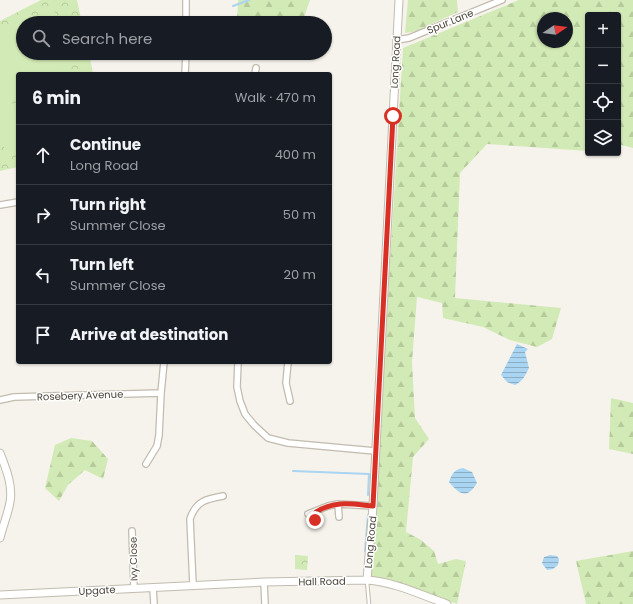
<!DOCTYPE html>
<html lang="en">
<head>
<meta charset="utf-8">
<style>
	:root { --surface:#171b24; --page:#20242c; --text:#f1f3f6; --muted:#9ea1a6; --line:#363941 }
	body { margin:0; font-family:Poppins,sans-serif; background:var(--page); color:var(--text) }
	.controls { position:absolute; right:12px; top:12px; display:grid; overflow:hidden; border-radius:4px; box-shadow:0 1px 3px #0004 }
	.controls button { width:36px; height:36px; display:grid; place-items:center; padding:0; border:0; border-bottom:1px solid var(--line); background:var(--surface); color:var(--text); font:20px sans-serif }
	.compass { position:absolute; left:537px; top:12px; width:36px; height:36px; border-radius:50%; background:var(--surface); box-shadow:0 1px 3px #0004; rotate:77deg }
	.stop { position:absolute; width:12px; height:12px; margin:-9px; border:3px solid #d93025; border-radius:50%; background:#fff }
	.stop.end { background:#d93025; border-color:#fff; box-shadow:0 1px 4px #0008 }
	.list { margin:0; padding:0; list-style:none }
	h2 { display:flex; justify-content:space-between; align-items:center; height:52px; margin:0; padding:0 16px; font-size:17px }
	h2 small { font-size:13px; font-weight:400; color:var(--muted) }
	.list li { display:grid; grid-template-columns:26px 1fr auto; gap:12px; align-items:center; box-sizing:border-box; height:60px; padding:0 16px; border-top:1px solid var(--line) }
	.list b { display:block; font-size:15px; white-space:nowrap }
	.list p { margin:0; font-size:13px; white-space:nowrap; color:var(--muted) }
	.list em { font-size:13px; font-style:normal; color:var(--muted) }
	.icon { flex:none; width:22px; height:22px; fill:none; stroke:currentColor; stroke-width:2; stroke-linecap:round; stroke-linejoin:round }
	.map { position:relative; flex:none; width:633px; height:604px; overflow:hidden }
	.search { position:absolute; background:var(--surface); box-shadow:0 1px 3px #0004; left:16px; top:16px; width:316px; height:44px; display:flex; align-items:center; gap:10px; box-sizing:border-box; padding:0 14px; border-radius:22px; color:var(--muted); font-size:15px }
	.panel { position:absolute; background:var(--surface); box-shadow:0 1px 3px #0004; left:16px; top:72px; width:316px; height:292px; border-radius:4px }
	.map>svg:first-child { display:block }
	.forest { fill:url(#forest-firs); fill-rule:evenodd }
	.park { fill:url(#park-crowns) }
	.garden { fill:#d2eab5 }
	.water { fill:url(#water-rules) }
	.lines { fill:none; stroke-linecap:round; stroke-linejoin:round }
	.stream { stroke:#a9d4f2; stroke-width:2 }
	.service-casing { stroke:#c2bbae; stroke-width:4.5 }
	.minor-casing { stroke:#c2bbae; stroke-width:8 }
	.tertiary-casing { stroke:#c2bbae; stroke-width:9 }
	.service { stroke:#fff; stroke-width:2.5 }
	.minor { stroke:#fff; stroke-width:5.5 }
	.tertiary { stroke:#fff; stroke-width:7 }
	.route { stroke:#d93025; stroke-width:5 }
	.labels { text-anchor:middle; stroke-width:3; stroke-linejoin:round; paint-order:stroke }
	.street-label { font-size:10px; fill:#4b4439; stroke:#fff }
</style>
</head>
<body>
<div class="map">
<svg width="633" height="604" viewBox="0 0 633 604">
	<defs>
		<pattern id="forest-firs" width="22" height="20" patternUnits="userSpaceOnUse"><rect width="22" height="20" fill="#d2eab5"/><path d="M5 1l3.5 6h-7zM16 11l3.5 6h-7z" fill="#b6ca9c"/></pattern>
		<pattern id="park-crowns" width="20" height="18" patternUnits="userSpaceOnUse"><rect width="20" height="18" fill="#d2eab5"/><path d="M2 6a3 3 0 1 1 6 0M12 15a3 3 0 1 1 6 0" fill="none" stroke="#b6ca9c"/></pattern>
		<pattern id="water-rules" width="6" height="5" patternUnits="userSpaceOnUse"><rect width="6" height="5" fill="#a9d4f2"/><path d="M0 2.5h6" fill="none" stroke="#8caec5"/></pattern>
	</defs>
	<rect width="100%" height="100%" fill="#f6f3ec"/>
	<path class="forest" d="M238 0H310L302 23H237Z
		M408 0H457L458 12 416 31 405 33Z
		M519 0H633V148L618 144V15H588V151L487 144 460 173 455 298 561 308 552 339 537 347 510 340 483 327 443 318 442 303 417 297 412 362 415 418 429 439 413 457 406 532 421 540 434 551 438 564 456 559 466 561 457 604 392 581 358 576H371L403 48ZM543 18H567V42H543Z
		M611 398 633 403V454L609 449Z
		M71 438 92 441 108 459 103 479 85 470 68 485 59 501 45 488 55 445Z
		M633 551V604H586L576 561Z"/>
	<path class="park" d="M41 0H77L82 23H23V53H89L93 74H18V167L0 171V21Z
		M295 555 308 556 307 570 295 569Z"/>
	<path class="garden" d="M53 8 60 23H24Z
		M23 23V53H76L79 60 52 74H18V92L0 101V35Z
		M18 102V154L6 157 0 126V107Z"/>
	<path class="water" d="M517 344 528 349 525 352 529 368C525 376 523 381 515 385L507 382 501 375Z
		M463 468 472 472 477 483C467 500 459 494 449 482 452 473 454 470 463 468Z
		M550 555 557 556 559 559 558 565 553 569 547 570 542 563 544 557Z"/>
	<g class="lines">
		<path class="stream" d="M233 6 249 0
			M293 471 369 474 368 495
			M365 551 368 515"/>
		<defs>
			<path id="service" d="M367 581 369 604"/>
			<path id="minor" d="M186 23V0
				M397 40 409 38 502 0
				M109 56 122 53
				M185 74 186 53
				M255 74 256 68
				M0 205 18 202
				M238 362 237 387 240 401 245 414 254 425 268 438 288 443 375 451
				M288 362 286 383 290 401
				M0 400 14 397 161 393
				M146 464 157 446 159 435 161 393 164 362
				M338 504 339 517
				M308 514 328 506 338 504 373 506
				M132 531 134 588
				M264 582 265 604
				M193 585 190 519C196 501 206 499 223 496
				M153 588 154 604"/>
			<path id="tertiary" d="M0 453C6 469 13 485 10 502 8 514 3 525 0 538
				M367 580 373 506 399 0
				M0 595 264 582 367 580C395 582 421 595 447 604"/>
		</defs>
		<use href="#service" class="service-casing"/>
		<use href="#minor" class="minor-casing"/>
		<use href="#tertiary" class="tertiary-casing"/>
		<use href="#service" class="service"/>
		<use href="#minor" class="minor"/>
		<use href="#tertiary" class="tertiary"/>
	</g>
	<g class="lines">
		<path class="route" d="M315 520 316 512C335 500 352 504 373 506L393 116"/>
	</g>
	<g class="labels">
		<g class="street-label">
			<text transform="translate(450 21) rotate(-22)" y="4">Spur Lane</text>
			<text transform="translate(395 62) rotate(-87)" y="4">Long Road</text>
			<text transform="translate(80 395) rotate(-2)" y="4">Rosebery Avenue</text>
			<text transform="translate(370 542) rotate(-85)" y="4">Long Road</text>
			<text transform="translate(133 559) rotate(-91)" y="4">Ivy Close</text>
			<text transform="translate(322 581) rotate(-1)" y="4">Hall Road</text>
			<text transform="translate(97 590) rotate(-3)" y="4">Upgate</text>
		</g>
	</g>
</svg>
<div class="controls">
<button>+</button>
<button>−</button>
<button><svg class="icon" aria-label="locate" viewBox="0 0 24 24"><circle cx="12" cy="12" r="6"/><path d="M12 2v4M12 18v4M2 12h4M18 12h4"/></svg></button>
<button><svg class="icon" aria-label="layers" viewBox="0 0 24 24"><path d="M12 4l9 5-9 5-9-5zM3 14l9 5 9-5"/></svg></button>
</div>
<svg class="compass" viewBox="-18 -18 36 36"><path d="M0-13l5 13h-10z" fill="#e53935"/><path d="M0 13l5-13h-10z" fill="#9ea1a6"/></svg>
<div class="stop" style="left:393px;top:116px"></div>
<div class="stop end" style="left:315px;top:520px"></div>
<div class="search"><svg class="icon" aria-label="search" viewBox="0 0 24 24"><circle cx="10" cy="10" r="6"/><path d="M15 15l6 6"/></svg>Search here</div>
<section class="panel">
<h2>6 min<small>Walk · 470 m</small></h2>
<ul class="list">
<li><svg class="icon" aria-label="ahead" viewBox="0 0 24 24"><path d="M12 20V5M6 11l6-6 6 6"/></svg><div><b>Continue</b><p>Long Road</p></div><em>400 m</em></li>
<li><svg class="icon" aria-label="right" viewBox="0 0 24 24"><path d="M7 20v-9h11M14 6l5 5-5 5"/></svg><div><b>Turn right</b><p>Summer Close</p></div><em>50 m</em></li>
<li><svg class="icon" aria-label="left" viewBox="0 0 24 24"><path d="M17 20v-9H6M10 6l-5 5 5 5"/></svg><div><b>Turn left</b><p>Summer Close</p></div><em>20 m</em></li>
<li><svg class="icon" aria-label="arrive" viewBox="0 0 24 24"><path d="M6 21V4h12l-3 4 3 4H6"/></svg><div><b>Arrive at destination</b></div></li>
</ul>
</section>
</div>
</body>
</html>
